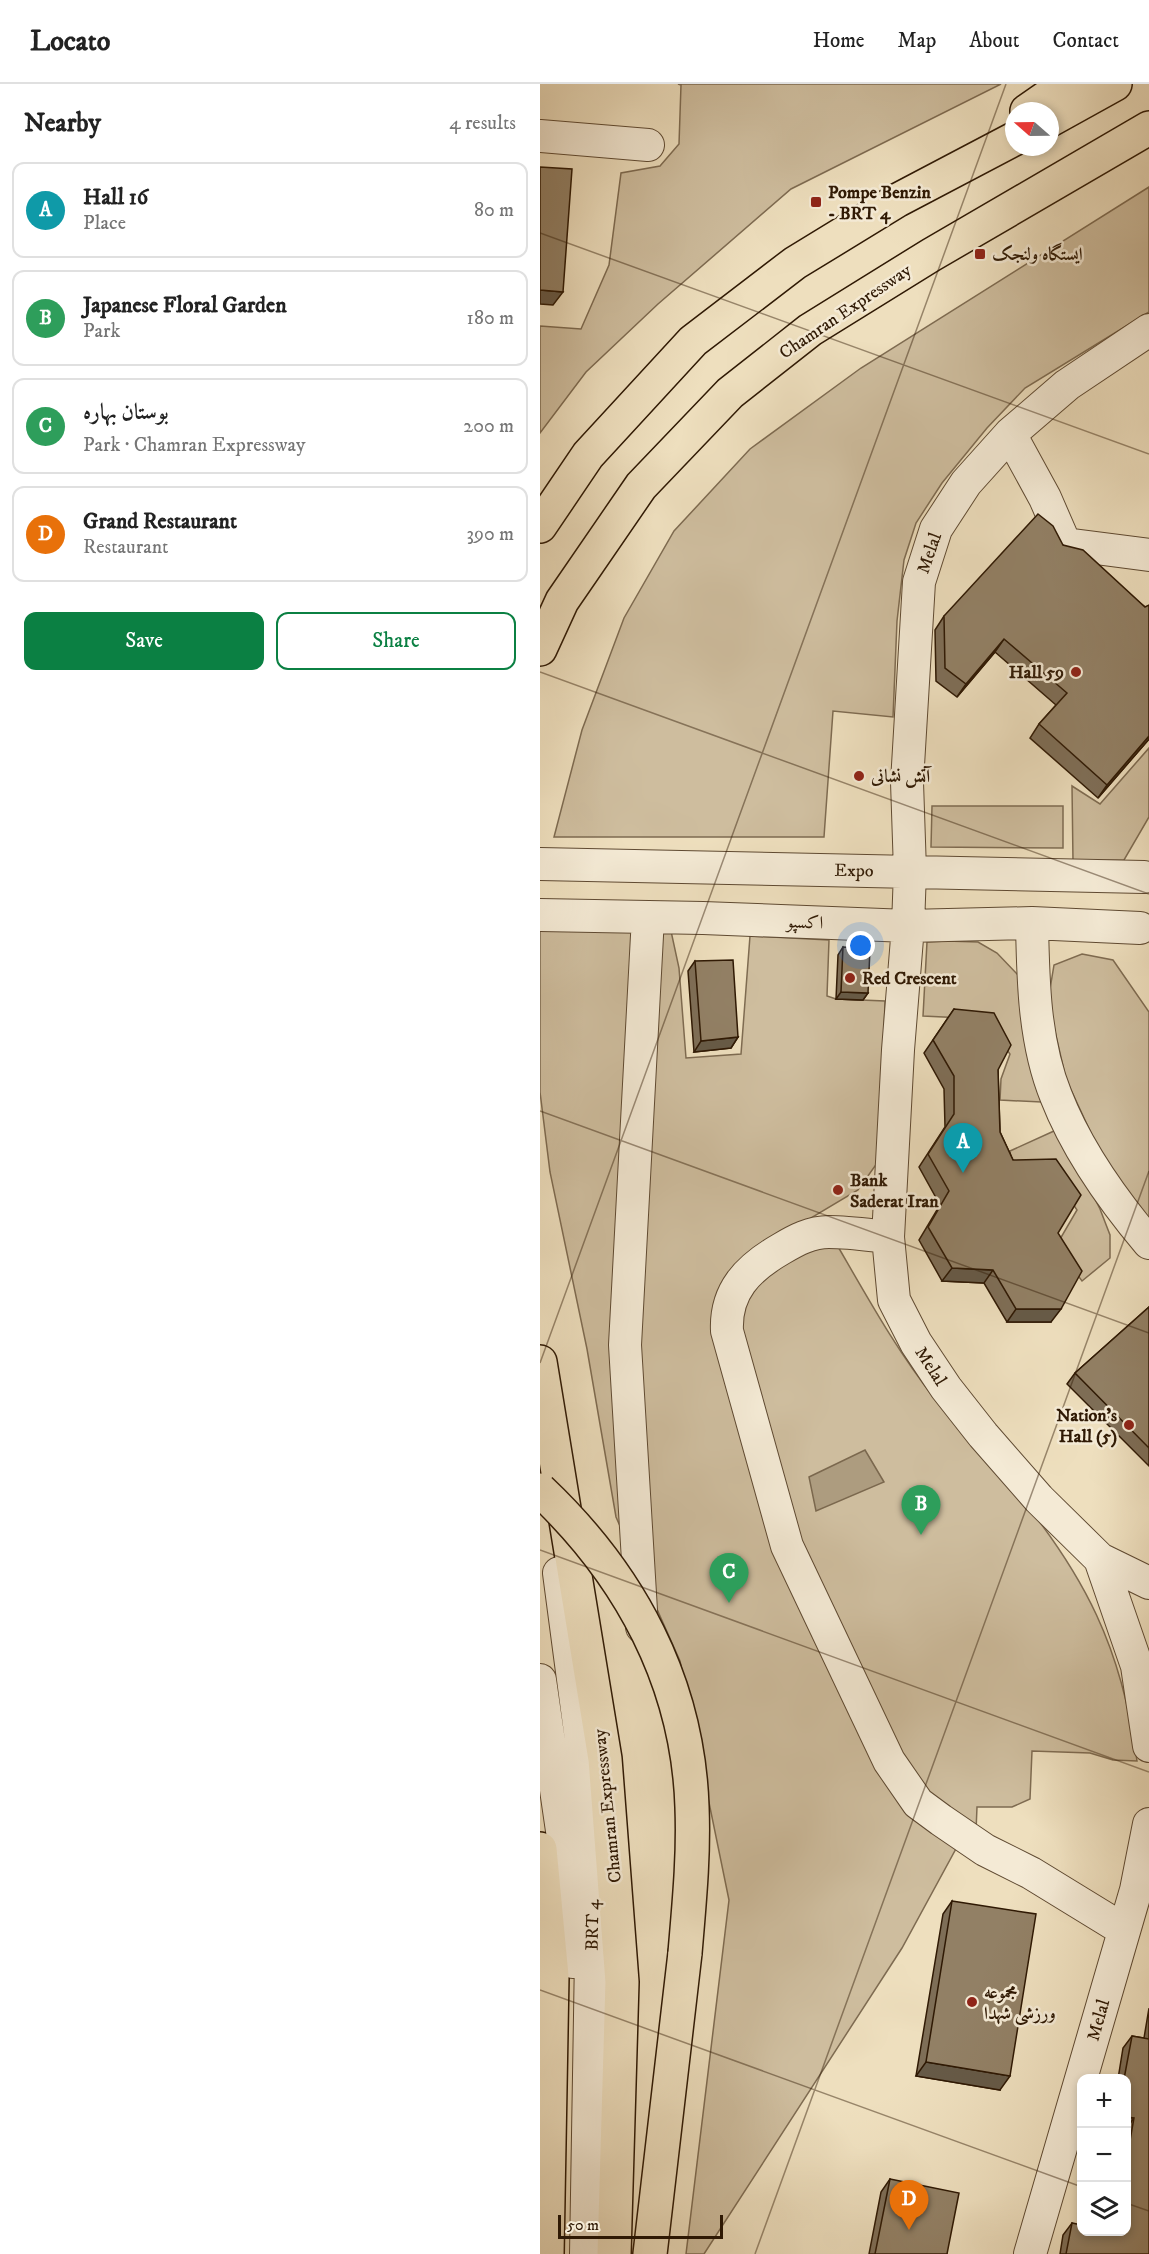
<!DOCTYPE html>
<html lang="en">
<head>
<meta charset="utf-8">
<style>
	:root { --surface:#fff; --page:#f2f2f2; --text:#222; --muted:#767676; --line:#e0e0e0; --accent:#0b8043 }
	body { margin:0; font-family:"IM FELL DW Pica",Amiri,serif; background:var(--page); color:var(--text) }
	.controls { position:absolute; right:18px; bottom:18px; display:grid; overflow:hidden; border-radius:12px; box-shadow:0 3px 9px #0003 }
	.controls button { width:54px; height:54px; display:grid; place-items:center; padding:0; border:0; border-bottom:2px solid var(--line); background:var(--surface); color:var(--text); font:30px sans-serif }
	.compass { position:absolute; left:465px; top:18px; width:54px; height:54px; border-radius:50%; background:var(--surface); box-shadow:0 3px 9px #0003; rotate:290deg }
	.scale { position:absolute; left:18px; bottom:15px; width:165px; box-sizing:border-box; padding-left:6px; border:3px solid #2f1904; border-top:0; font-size:16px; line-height:21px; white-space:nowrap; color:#2f1904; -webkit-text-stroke:4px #f4ead5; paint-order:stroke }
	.you { position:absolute; left:321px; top:862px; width:21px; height:21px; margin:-15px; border:4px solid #fff; border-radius:50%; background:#1a73e8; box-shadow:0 0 0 9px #1a73e833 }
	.badge { display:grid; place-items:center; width:39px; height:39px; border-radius:50%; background:var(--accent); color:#fff; font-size:20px; font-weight:700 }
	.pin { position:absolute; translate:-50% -50px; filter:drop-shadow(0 2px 3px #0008) }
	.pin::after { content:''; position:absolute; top:32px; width:21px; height:18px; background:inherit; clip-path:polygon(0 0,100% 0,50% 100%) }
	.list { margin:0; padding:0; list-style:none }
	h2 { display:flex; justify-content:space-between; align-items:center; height:78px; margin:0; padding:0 24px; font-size:26px }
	h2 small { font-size:20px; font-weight:400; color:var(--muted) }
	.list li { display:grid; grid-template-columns:39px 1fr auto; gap:18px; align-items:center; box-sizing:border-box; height:96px; margin:0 12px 12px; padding:0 12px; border:2px solid var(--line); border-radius:12px }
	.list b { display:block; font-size:22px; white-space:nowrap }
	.list p { margin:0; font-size:20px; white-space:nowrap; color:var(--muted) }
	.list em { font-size:20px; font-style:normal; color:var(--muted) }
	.actions { display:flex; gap:12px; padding:18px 24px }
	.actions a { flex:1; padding:14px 0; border:2px solid var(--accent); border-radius:12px; text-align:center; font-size:21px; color:var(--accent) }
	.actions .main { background:var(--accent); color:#fff }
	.icon { flex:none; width:33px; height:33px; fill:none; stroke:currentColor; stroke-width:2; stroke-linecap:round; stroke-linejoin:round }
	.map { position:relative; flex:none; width:609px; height:2170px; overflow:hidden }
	header { display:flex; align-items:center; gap:36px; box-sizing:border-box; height:84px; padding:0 30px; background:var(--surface); border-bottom:2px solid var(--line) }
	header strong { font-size:28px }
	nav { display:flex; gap:33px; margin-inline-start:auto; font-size:21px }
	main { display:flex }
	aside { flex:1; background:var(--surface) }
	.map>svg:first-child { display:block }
	.green { fill:#cebd9e; stroke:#7e6b51; stroke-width:1.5 }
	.water { fill:#ad9c7f; stroke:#7b684e; stroke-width:1.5 }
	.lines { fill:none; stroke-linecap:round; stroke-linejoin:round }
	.minor-casing { stroke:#5f4a32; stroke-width:34 }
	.highway-casing { stroke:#2f1904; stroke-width:36 }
	.minor { stroke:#f4ead5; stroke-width:32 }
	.highway { stroke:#eedfbe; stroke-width:33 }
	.highway-bridge-casing { stroke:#2f1904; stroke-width:36; stroke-linecap:butt }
	.highway-bridge { stroke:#eedfbe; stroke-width:33 }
	.wall { fill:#7e6e57; stroke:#2f1904; stroke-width:1.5 }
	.shaded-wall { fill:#665a47; stroke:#2f1904; stroke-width:1.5 }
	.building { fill:#928065; stroke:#2f1904; stroke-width:1.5 }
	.ticks { fill:none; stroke:#2f1904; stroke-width:1.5; stroke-opacity:0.45 }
	.poi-dot { fill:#8f2418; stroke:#f4ead5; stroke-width:2 }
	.labels { text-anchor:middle; stroke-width:5; stroke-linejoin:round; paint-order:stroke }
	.poi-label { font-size:18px; font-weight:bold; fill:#2f1904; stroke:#f4ead5; text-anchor:start }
	.street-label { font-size:18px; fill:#2f1904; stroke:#f4ead5 }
</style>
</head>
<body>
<header>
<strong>Locato</strong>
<nav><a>Home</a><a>Map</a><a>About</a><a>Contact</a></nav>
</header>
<main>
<aside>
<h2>Nearby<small>4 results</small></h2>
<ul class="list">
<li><span class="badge" style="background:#0f9aa8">A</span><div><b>Hall 16</b><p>Place</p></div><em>80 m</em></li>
<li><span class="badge" style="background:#2e9e5b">B</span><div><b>Japanese Floral Garden</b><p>Park</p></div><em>180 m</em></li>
<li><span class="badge" style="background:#2e9e5b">C</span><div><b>بوستان بهاره</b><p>Park · Chamran Expressway</p></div><em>200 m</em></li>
<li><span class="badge" style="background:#e8710a">D</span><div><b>Grand Restaurant</b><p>Restaurant</p></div><em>390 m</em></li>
</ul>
<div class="actions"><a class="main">Save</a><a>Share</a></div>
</aside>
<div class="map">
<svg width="609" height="2170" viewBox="0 0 609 2170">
	<rect width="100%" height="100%" fill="#eedfbe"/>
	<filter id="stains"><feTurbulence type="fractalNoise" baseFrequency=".00333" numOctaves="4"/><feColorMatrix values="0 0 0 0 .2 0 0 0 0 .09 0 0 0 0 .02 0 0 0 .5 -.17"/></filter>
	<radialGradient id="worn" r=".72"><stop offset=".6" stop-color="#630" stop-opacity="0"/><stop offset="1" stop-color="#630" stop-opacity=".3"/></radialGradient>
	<path class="green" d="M138 0H461L251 105 118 220 46 288 0 349V242L41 245 69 181 81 89 120 82 139 60 141 1Z
		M609 103V228L485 304 447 344 402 399 376 439 364 476 357 537 353 633 293 627 284 753H14L42 646 84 534 134 447 210 365 321 284Z
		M609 664V733L584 776 533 777 532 702 560 720Z
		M392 722H523V764L391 763Z
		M0 847H131L139 884 146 974 201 970 210 852 289 856 287 912 296 915 345 917 340 1075 318 1106 264 1138 182 1200 247 1487 418 1761 362 1864 164 2170H146L189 1816 140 1577 76 1433 47 1265 10 1088 0 1008Z
		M406 857 438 858 457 869 478 891 501 1018 460 1016 461 995 470 970 445 935 383 932 387 858Z
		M542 870 573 876 609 928V1140L563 1075 526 995 508 917 514 881Z
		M514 1047 529 1064 560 1125 570 1151V1174L542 1197 516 1162 537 1126 507 1080 472 1082 470 1067Z
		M293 1154C325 1209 356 1266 395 1315 420 1346 448 1374 473 1404 545 1491 582 1564 597 1677L573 1676 550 1669 492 1667 490 1715 472 1723H437L436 1747 392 1732 253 1454 194 1240 205 1200Z"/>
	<path class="water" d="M325 1366 344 1398 276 1427 269 1393Z"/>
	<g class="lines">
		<defs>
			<path id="minor" d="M0 52 108 61
				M609 246 527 301 470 350 426 399 396 445 379 498 367 698 370 787 368 842 358 966 348 1153 354 1216 376 1259 406 1304 443 1351 499 1415 560 1475 597 1582 609 1662
				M470 350 505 414 525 460 609 471
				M0 780 604 793
				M0 831 163 834 368 842 492 839 600 844
				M492 839C493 895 494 958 516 1012 537 1066 571 1114 609 1159
				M348 1153C329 1151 308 1148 289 1148 271 1148 256 1156 241 1165 208 1184 185 1207 187 1247L247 1462 349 1677 378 1719 401 1736 445 1766 491 1789 584 1846
				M560 1475 609 1499
				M19 1489 45 1686 52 1813 46 2170
				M102 1543 85 1261 108 833
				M0 1596 26 1774 33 1878
				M490 2170 596 1806 609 1740"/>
			<path id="highway" d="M487 27 526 0
				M510 36 575 0
				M0 442 48 371 153 257 255 179 358 116 474 55
				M0 565 22 517 101 402 190 309 270 246 391 171 609 44
				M0 1278 65 1675 82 1898 74 2170
				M0 1765 12 1892 7 2170
				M110 2170 145 1869"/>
		</defs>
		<use href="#minor" class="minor-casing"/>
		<use href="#highway" class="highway-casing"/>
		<use href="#minor" class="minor"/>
		<use href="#highway" class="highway"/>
		<defs>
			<path id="highway-bridge" d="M0 1406C90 1491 148 1598 152 1723 154 1772 149 1821 145 1869"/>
		</defs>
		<use href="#highway-bridge" class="highway-bridge-casing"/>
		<use href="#highway-bridge" class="highway-bridge"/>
	</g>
	<path class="wall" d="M523 461 605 523 609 655 558 714 490 654 499 640 516 621 455 568 417 613 396 597 395 546 404 532Z
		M303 863 328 909 323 916 296 915 298 871Z
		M155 877 198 953 191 964 154 968 148 887Z
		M414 925 458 986 460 1048 473 1076 518 1149 511 1238H467L444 1199 402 1197 379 1156 400 1121 379 1083 405 1043 404 1005 384 969Z
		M609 1223V1382L527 1300 535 1289Z
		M412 1817 460 2006 376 1992 403 1830Z
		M609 1924V2170H520L523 2151 532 2139 542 2148H586V1995H578L583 1964 592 1952 604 1954Z
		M350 2095 407 2170H329L341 2108Z"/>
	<path class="shaded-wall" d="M0 206 23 208 13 221 0 220Z
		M464 555 455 568 417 613 426 600Z
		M609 652V655L558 714 567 701Z
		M301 908 328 909 323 916 296 915Z
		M198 953 191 964 154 968 161 957Z
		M412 1184 453 1186 444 1199 402 1197Z
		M476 1225H521L511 1238H467Z
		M386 1978 470 1992 460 2006 376 1992Z
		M586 2033 594 2034 586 2045Z"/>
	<path class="building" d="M0 83 32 85 23 208 0 206Z
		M498 430 513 442 523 461 543 466 605 523 609 521V652L567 701 499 640 527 609 464 555 426 600 405 584 404 532Z
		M303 863 330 865 328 909 301 908Z
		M193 876 198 953 161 957 155 877Z
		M414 925 454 929 471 961 458 986 460 1048 473 1076 516 1075 541 1111 518 1149 542 1187 521 1225H476L453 1186 412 1184 388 1143 409 1107 388 1070 414 1030V992L393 956Z
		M609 1223V1364L535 1289Z
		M412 1817 496 1830 470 1992 386 1978Z
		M592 1952 609 1955V2170H526L532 2139 542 2141V2148H586V2079L594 2034 586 2033V1995H584Z
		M350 2095 419 2109 407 2170H335Z"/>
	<path class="ticks" d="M0 149 609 370M0 588 609 810M0 1027 609 1249M0 1279 466 0M0 1466 609 1688M0 1906 542 2103M586 2119 609 2127M215 2170 609 1087"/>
	<g class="poi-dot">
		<rect x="270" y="112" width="12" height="12" rx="3"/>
		<rect x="434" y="164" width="12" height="12" rx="3"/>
		<circle cx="536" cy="588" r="6"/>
		<circle cx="319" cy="692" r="6"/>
		<circle cx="310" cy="894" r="6"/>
		<circle cx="298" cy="1106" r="6"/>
		<circle cx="589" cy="1341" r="6"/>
		<circle cx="432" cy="1918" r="6"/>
	</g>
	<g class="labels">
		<g class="poi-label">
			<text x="288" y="114">Pompe Benzin<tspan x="288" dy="21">- BRT 4</tspan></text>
			<text x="452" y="176">ایستگاه ولنجک</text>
			<text x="524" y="594" text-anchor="end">Hall 59</text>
			<text x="331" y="698">آتش نشانی</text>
			<text x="322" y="900">Red Crescent</text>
			<text x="310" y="1102">Bank<tspan x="310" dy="21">Saderat Iran</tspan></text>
			<text x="577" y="1337" text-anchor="end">Nation's<tspan x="577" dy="21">Hall (5)</tspan></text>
			<text x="444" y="1914">مجموعه<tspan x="444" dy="21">ورزشی شهدا</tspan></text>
		</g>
		<g class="street-label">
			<text transform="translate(305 227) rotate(-34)" y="6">Chamran Expressway</text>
			<text transform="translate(389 469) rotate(-71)" y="6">Melal</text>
			<text transform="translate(314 786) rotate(1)" y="6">Expo</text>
			<text transform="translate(265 838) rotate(2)" y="6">اکسپو</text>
			<text transform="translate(391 1282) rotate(57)" y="6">Melal</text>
			<text transform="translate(67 1722) rotate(-96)" y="6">Chamran Expressway</text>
			<text transform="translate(52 1841) rotate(-89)" y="6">BRT 4</text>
			<text transform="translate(558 1936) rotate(-74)" y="6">Melal</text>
		</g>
	</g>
	<rect width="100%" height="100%" filter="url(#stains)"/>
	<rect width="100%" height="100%" fill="url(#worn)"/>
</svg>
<div class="controls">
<button>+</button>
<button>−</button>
<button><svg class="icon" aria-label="layers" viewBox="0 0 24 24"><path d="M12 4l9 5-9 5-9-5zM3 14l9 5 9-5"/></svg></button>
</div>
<svg class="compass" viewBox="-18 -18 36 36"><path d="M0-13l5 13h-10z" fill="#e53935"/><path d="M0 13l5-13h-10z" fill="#767676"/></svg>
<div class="scale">50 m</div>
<div class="you"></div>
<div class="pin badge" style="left:423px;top:1089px;background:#0f9aa8">A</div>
<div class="pin badge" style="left:381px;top:1451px;background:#2e9e5b">B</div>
<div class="pin badge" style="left:189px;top:1519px;background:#2e9e5b">C</div>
<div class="pin badge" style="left:369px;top:2146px;background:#e8710a">D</div>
</div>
</main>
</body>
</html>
